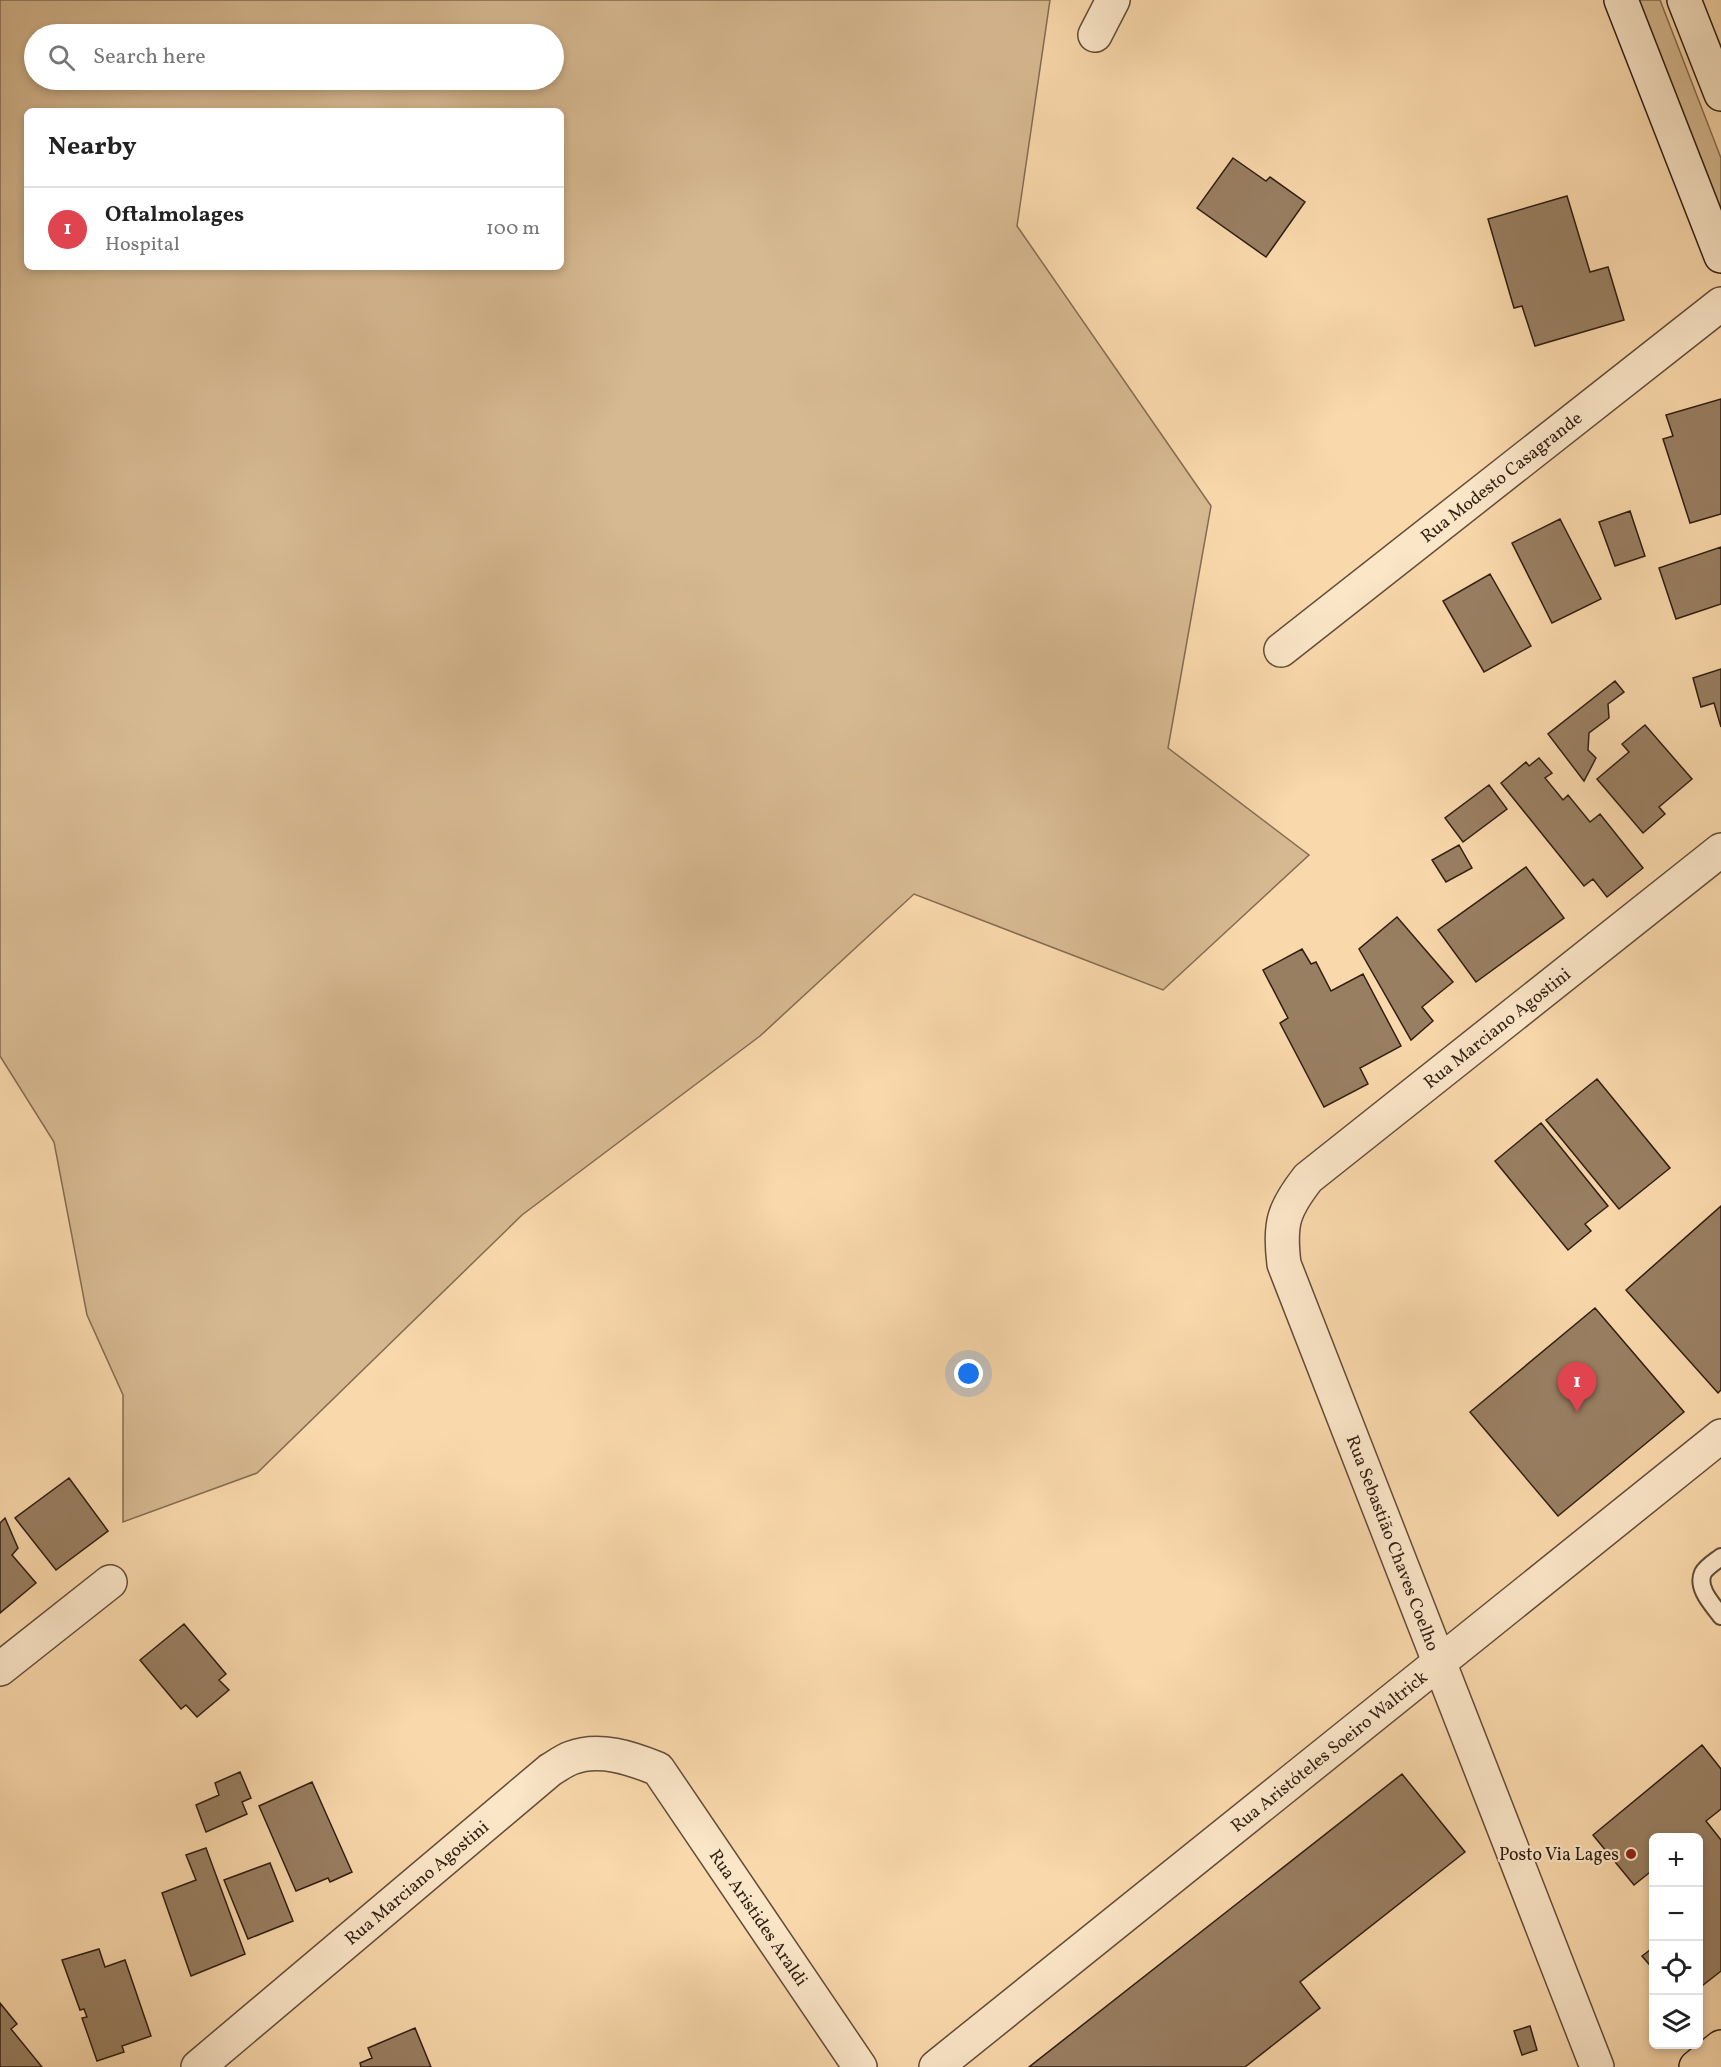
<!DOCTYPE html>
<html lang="en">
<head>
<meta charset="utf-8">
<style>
	:root { --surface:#fff; --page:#f2f2f2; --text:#222; --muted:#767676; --line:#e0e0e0; --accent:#8f2418 }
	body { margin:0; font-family:Vollkorn,serif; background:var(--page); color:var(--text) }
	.controls { position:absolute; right:18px; bottom:18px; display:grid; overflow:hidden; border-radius:9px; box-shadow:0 3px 9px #0003 }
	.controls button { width:54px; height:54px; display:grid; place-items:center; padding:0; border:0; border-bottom:2px solid var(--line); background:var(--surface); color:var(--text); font:30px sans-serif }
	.you { position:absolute; left:969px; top:1374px; width:21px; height:21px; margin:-15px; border:4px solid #fff; border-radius:50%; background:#1a73e8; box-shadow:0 0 0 9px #1a73e833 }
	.badge { display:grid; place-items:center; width:39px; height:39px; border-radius:50%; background:var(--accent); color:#fff; font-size:20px; font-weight:700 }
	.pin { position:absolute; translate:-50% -50px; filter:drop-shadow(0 2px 3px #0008) }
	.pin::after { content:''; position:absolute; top:32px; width:21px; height:18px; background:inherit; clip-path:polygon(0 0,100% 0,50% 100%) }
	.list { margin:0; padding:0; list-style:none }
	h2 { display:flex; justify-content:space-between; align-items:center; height:78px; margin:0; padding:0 24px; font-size:26px }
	h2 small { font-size:20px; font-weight:400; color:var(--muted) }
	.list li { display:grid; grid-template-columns:39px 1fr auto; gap:18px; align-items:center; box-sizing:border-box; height:84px; padding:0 24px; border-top:2px solid var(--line) }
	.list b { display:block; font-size:22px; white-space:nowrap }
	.list p { margin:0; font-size:20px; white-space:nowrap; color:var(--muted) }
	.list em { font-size:20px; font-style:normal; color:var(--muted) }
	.icon { flex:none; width:33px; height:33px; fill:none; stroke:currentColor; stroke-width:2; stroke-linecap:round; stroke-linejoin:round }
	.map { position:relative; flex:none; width:1721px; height:2067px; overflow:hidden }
	.search { position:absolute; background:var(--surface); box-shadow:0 3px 9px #0003; left:24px; top:24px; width:540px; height:66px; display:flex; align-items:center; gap:15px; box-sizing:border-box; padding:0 21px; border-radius:33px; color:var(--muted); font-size:22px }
	.panel { position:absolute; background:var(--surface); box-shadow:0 3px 9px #0003; left:24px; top:108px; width:540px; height:162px; border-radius:9px }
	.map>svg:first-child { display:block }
	.green { fill:#d7b991; stroke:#846c52; stroke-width:1.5; fill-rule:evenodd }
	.building { fill:#997f62; stroke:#301f12; stroke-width:1.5 }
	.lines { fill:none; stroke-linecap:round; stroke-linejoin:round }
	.lane-casing { stroke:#624d38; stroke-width:20 }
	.street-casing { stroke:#624d38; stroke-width:36 }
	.secondary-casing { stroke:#301f12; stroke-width:36 }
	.primary-casing { stroke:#301f12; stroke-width:36 }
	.lane { stroke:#fbe6c8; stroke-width:16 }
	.street { stroke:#fbe6c8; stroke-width:33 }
	.secondary { stroke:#fbe6c8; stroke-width:33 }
	.primary { stroke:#f9d8ab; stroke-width:33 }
	.poi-dot { fill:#8f2418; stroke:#fbe6c8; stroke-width:2 }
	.labels { text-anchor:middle; stroke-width:4.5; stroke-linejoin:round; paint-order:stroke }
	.street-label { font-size:18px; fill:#301f12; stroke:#fbe6c8 }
	.poi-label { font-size:18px; fill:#301f12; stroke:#fbe6c8; text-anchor:end }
</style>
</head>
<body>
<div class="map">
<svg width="1721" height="2067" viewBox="0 0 1721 2067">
	<rect width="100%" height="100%" fill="#f9d8ab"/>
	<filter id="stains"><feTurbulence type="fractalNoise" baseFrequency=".00333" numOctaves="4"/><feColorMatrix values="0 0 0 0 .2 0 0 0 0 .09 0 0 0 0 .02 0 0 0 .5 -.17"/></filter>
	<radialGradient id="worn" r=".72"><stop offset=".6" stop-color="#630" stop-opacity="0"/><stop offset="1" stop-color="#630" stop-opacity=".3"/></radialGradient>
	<path class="green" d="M0 0H1050L1017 226 1211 506 1168 748 1309 855 1163 990 914 894 760 1036 522 1215 257 1473 123 1522V1395L87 1315 54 1142 0 1056ZM34 34H554V80H34ZM27 111H561V267H27Z
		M1627 0H1660L1721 158V241Z"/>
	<path class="building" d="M1233 158 1266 181 1270 177 1305 202 1266 257 1197 208Z
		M1567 196 1590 272 1608 267 1624 320 1535 346 1522 306 1514 308 1488 219Z
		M1721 399V514L1690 523 1663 439 1673 436 1666 415Z
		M1630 511 1645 556 1615 566 1599 522Z
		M1560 519 1601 599 1552 623 1512 543Z
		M1721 547V604L1676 619 1659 568Z
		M1490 574 1531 646 1484 672 1443 601Z
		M1721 669V727L1714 703 1701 707 1693 678Z
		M1615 681 1624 692 1608 704 1609 718 1589 733 1588 750 1596 758 1584 781 1548 734Z
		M1645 725 1692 779 1659 807 1665 814 1643 833 1597 779 1629 752 1622 744Z
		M1539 758 1552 773 1545 778 1563 800 1568 795 1590 822 1600 814 1643 868 1607 897 1593 879 1584 886 1501 783 1526 762 1529 766Z
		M1489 785 1507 809 1463 842 1445 818Z
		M1459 845 1472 868 1446 882 1432 860Z
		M1526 867 1564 918 1476 982 1438 930Z
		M1397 917 1453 982 1422 1007 1433 1021 1411 1040 1359 949Z
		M1302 949 1311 964 1316 962 1331 991 1363 974 1401 1046 1360 1068 1368 1084 1324 1107 1280 1023 1288 1018 1263 970Z
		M1597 1079 1670 1168 1619 1209 1546 1120Z
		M1541 1123 1608 1206 1585 1224 1591 1231 1568 1250 1495 1161Z
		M1721 1206V1390L1718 1393 1626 1290Z
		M1595 1308 1684 1412 1558 1516 1470 1412Z
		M69 1478 108 1531 56 1570 15 1518Z
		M5 1518 18 1548 12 1555 36 1583 0 1613V1523Z
		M184 1624 226 1674 219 1680 229 1690 197 1717 186 1705 181 1709 140 1660Z
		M1702 1745 1721 1769V1809L1706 1821 1721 1840V1971L1698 1989V1838H1654V1869L1634 1885 1593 1835Z
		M240 1772 251 1798 242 1802 247 1814 206 1832 196 1805 219 1795 215 1783Z
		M1402 1774 1465 1852 1300 1982 1320 2008 1245 2067H1029Z
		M312 1782 352 1872 330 1882 328 1878 296 1891 259 1806Z
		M206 1848 245 1954 191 1976 162 1893 196 1880 186 1855Z
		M270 1863 293 1921 248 1939 224 1880Z
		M1654 1947V1970L1642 1956Z
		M99 1949 105 1967 125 1960 151 2036 122 2046 124 2052 97 2061 82 2018 87 2017 84 2009 80 2010 62 1960Z
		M0 2003 17 2024 11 2029 42 2067H0Z
		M1530 2026 1537 2050 1522 2055 1514 2031Z
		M415 2028 431 2067H361L360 2063 372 2058 368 2048Z"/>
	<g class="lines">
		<defs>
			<path id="lane" d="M1721 1557C1716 1561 1706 1567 1703 1573 1696 1588 1713 1605 1721 1616"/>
			<g id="street">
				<path d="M1095 35 1113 0"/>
				<path id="s1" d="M1281 650 1721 304"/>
				<path d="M0 1669 110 1582"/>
				<path id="s2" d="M198 2067 550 1770C557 1766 563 1761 571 1758 599 1747 631 1758 658 1769L860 2067"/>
				<path id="s3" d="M936 2067 1721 1436"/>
				<path id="s4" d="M1597 2067 1284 1264C1279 1224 1283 1210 1308 1178L1721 850"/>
			</g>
			<path id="secondary" d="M1621 0 1721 256
				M1684 0 1721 94"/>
			<path id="primary" d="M1696 2067 1721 2047"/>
		</defs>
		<use href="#lane" class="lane-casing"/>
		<use href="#street" class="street-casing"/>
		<use href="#secondary" class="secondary-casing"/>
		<use href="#primary" class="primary-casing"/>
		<use href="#lane" class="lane"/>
		<use href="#street" class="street"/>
		<use href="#secondary" class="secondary"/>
		<use href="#primary" class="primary"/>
	</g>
	<circle class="poi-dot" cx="1631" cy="1854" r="6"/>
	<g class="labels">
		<g class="street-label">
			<text dy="6" stroke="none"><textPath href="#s1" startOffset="280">Rua Modesto Casagrande</textPath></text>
			<text dy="6" stroke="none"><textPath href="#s4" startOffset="1196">Rua Marciano Agostini</textPath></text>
			<text transform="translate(1393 1543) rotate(69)" y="6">Rua Sebastião Chaves Coelho</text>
			<text dy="6" stroke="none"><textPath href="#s3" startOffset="504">Rua Aristóteles Soeiro Waltrick</textPath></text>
			<text dy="6" stroke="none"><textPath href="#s2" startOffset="286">Rua Marciano Agostini</textPath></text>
			<text dy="6" stroke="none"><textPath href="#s2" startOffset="754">Rua Aristides Araldi</textPath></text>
		</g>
		<g class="poi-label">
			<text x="1619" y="1860">Posto Via Lages</text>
		</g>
	</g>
	<rect width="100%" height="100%" filter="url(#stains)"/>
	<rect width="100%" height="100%" fill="url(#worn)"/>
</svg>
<div class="controls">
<button>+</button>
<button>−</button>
<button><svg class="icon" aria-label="locate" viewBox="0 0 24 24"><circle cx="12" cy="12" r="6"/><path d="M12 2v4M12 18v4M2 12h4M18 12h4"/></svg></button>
<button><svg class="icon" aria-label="layers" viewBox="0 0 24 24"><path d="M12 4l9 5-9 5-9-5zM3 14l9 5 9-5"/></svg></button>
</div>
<div class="you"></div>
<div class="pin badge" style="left:1577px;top:1412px;background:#e0444e">1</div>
<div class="search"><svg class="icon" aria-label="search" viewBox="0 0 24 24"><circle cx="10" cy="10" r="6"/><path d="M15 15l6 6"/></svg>Search here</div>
<section class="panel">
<h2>Nearby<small></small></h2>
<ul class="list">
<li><span class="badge" style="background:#e0444e">1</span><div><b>Oftalmolages</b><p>Hospital</p></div><em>100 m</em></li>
</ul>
</section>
</div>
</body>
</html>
